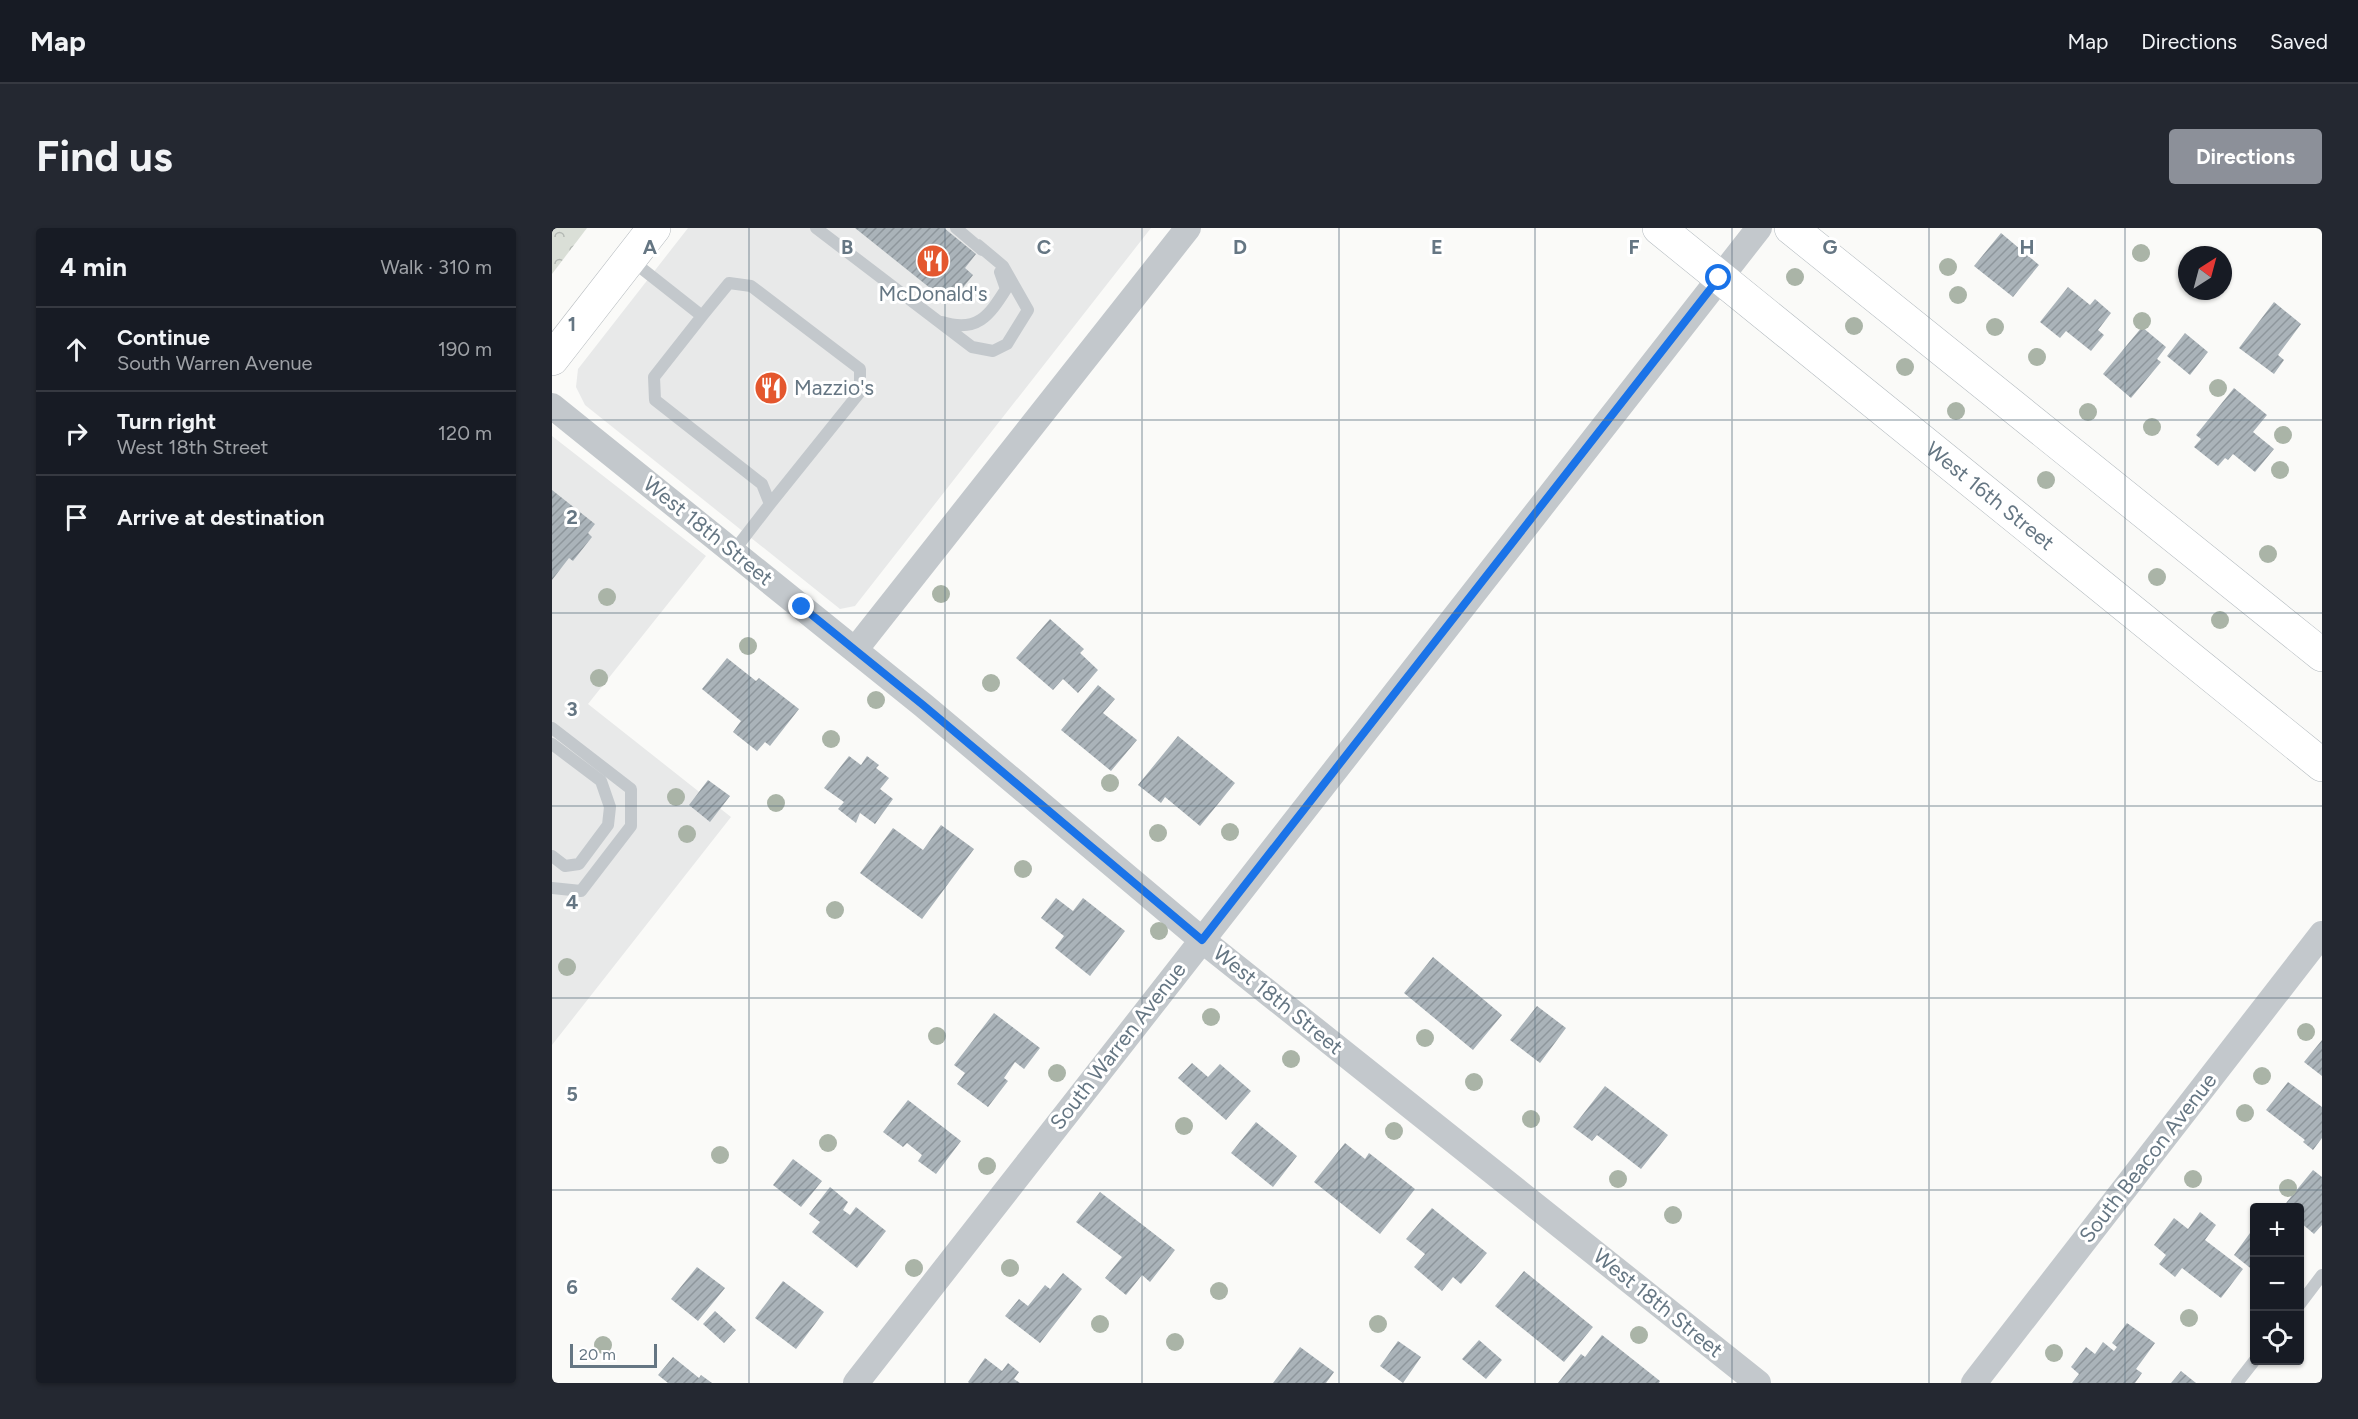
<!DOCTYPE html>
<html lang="en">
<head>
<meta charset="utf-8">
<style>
	:root { --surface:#171b24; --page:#242831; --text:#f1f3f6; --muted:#9ea1a6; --line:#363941; --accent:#8c9099 }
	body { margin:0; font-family:Figtree,sans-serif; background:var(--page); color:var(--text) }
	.controls { position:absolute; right:18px; bottom:18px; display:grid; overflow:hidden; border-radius:6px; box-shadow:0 2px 4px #0004 }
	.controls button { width:54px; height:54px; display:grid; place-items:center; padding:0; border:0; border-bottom:2px solid var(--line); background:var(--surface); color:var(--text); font:30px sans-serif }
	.compass { position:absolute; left:1626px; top:18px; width:54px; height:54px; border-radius:50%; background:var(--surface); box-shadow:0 2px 4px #0004; rotate:36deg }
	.scale { position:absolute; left:18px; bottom:15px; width:87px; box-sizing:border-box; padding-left:6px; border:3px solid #657683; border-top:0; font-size:16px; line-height:21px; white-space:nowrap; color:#657683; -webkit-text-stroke:4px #fff; paint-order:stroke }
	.stop { position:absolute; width:18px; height:18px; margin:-14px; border:4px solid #1a73e8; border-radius:50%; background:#fff }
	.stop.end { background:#1a73e8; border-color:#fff; box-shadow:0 2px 6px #0008 }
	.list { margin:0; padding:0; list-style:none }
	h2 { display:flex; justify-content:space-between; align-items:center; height:78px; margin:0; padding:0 24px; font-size:26px }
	h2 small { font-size:20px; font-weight:400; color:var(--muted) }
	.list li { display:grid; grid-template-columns:39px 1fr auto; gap:18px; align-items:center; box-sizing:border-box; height:84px; padding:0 24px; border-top:2px solid var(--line) }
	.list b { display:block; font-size:22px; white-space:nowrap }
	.list p { margin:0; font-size:20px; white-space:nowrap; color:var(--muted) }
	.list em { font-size:20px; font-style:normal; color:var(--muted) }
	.icon { flex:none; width:33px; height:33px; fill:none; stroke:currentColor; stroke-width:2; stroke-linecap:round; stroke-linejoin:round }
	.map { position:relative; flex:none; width:1770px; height:1155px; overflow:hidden; border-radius:6px }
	header { display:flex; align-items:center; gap:36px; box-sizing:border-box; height:84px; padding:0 30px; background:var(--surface); border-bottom:2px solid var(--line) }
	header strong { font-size:28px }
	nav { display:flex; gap:33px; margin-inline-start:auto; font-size:21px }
	.intro { display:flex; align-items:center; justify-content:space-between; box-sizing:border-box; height:144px; padding:0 36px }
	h1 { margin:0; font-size:42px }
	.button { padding:15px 27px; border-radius:6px; background:var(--accent); color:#fff; font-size:21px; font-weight:700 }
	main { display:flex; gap:36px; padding:0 36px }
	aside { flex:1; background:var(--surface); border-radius:6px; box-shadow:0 2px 4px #0004 }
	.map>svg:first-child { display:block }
	.built { fill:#e8e9e9 }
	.park { fill:url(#park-crowns) }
	.building { fill:url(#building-hatch) }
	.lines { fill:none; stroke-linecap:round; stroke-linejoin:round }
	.secondary-casing { stroke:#b3babf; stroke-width:34 }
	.highway-casing { stroke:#b4b9bd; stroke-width:34 }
	.lane { stroke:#c3c8cc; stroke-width:12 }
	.street { stroke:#c3c8cc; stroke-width:26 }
	.secondary { stroke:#fff; stroke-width:33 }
	.highway { stroke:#fff; stroke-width:33 }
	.tree { fill:#aab4a7 }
	.route { stroke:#1a73e8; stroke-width:8 }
	.grid { fill:none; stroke:#657683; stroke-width:1.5; stroke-opacity:0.55 }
	.labels { text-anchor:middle; stroke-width:6; stroke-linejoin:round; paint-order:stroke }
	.poi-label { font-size:21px; fill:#657683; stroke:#fff }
	.street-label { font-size:21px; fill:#657683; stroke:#fff }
	.grid-label { font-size:20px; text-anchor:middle; font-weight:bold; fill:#657683; stroke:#fff; stroke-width:6; stroke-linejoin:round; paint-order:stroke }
</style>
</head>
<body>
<header>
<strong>Map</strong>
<nav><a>Map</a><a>Directions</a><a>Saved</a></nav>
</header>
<div class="intro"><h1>Find us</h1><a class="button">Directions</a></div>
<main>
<aside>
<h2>4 min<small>Walk · 310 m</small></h2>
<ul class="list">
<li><svg class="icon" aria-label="ahead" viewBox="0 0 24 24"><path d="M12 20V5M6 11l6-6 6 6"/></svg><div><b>Continue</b><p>South Warren Avenue</p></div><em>190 m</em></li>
<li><svg class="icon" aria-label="right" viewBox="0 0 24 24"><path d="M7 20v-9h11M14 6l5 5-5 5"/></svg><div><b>Turn right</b><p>West 18th Street</p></div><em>120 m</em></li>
<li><svg class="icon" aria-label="arrive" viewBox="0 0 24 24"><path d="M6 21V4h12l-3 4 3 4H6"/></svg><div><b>Arrive at destination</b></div></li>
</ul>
</aside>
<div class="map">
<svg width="1770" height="1155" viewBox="0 0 1770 1155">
	<defs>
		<pattern id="park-crowns" width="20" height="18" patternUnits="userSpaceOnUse" patternTransform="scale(1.5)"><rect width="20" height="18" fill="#dadfd7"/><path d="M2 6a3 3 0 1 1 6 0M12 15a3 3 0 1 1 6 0" fill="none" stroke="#b4b9b4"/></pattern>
		<pattern id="building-hatch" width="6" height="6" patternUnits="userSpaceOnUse" patternTransform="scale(1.5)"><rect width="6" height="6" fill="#aab3b9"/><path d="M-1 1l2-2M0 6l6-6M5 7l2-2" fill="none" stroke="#8e969c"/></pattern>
	</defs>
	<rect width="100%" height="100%" fill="#fafaf8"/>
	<path class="built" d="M136 0H599L303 378 288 381 33 177 24 159 26 141Z
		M0 208 154 328 36 476 179 589 0 817Z"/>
	<path class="park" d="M0 0H35L0 46Z"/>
	<path class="building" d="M303 0H392L424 26 413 40 421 47 398 76Z
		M1449 5 1487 37 1461 69 1422 38Z
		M1516 59 1538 77 1543 71 1559 85 1546 102 1552 107 1539 123 1514 103 1508 110 1488 94Z
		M1722 74 1749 96 1726 127 1732 132 1722 146 1687 120Z
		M1590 99 1614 119 1605 131 1609 134 1579 170 1551 146Z
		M1633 105 1656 124 1638 147 1615 128Z
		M1682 160 1715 187 1701 204 1722 221 1703 244 1681 226 1676 232 1673 230 1666 238 1642 219 1649 211 1644 207Z
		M0 262 43 296 36 305 40 309 21 333 17 330 0 352Z
		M498 391 532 421 528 425 546 442 526 465 511 451 501 462 464 430Z
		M175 430 204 453 207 450 247 481 218 518 213 514 205 523 181 504 189 493 150 461Z
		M546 457 563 471 551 485 585 512 559 543 509 502Z
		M626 508 683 555 648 598 613 569 609 575 586 557Z
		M297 528 309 537 315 528 327 537 324 540 337 550 328 561 341 571 323 596 308 585 304 595 286 581 292 574 272 560Z
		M156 552 178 568 158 594 137 577Z
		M389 597 422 621 370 691 308 645 341 600 371 622Z
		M504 670 521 683 531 670 573 703 538 748 503 720 512 708 489 690Z
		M881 729 950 787 921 822 852 765Z
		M985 778 1014 800 988 835 958 812Z
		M442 785 488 820 472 841 463 834 452 850 456 853 436 879 405 856 413 845 402 837Z
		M1770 812V848L1752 834Z
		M640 835 656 849 668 836 699 863 674 892 626 850Z
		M1736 854 1770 879V910L1761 922 1751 914 1753 912 1714 882Z
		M1053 858 1116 907 1089 941 1045 907 1040 913 1021 899Z
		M356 872 409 913 384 946 366 933 370 927 355 915 351 919 331 904Z
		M704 894 745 928 721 959 679 925Z
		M793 915 813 931 817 925 863 961 828 1006 762 954Z
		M241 931 270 953 249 979 221 957Z
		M1761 942 1770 949V997L1762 1006 1748 994V980H1730Z
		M278 959 296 974 291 982 298 987 304 979 334 1003 305 1040 260 1004 268 994 257 986Z
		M548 964 623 1022 598 1054 590 1047 574 1067 553 1050 570 1029 524 994Z
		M880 980 935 1025 909 1056 901 1049 890 1063 862 1039 873 1026 854 1011Z
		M1648 984 1664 997 1653 1012 1691 1041 1669 1070 1630 1040 1623 1049 1607 1036 1614 1027 1602 1017 1622 990 1636 1001Z
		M1698 1005 1702 1009V1043L1682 1027Z
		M145 1039 173 1060 146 1093 119 1071Z
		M972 1043 1041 1099 1012 1134 943 1078Z
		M511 1045 530 1061 488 1115 453 1088 467 1071 476 1078 493 1057 498 1061Z
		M231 1053 272 1084 244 1121 203 1090Z
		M163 1083 184 1102 172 1115 151 1096Z
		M1575 1095 1603 1115 1584 1141 1590 1145 1583 1155H1520L1527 1146 1519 1139 1534 1119 1543 1126 1551 1114 1562 1123 1565 1119 1560 1115Z
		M1050 1107 1108 1153 1107 1155H1006L1029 1126 1033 1129Z
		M927 1112 950 1132 934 1151 910 1131Z
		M846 1113 869 1129 851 1155 828 1138Z
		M748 1119 782 1144 774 1155H721Z
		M121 1129 147 1150 149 1147 160 1155H116L106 1147Z
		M433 1130 450 1143 456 1135 467 1144 462 1151 468 1155H417L416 1154Z
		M1629 1143 1644 1155H1619Z"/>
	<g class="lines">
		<defs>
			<g id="secondary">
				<path id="s1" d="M1107 0 1770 537"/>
				<path d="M1239 0 1770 427"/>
			</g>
			<path id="highway" d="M0 131 102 0"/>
		</defs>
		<use href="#secondary" class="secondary-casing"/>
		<use href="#highway" class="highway-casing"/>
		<path class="lane" d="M264 0 420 119 441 123 455 116 476 82 451 38 426 17
			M404 0 430 22
			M79 32 150 88 102 149 103 172 210 256 218 276 181 324
			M150 88 177 55 199 58 308 141V164L218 276
			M390 94C425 105 437 88 454 61L448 44
			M0 500 79 561V598L29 663 0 660
			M0 516 49 553 58 579 56 597 27 636 13 638 0 628
			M1748 1076 1770 1047
			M1685 1155 1703 1132"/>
		<path class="street" d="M0 178 371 477 650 712 1206 1155
			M303 422 636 0
			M304 1155 1207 0
			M1422 1155 1770 706"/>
		<use href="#secondary" class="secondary"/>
		<use href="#highway" class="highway"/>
	</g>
	<g class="tree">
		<circle cx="1589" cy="25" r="9"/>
		<circle cx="1396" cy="39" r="9"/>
		<circle cx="1243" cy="49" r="9"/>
		<circle cx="1406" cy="67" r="9"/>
		<circle cx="1590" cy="93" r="9"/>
		<circle cx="1302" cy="98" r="9"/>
		<circle cx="1443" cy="99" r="9"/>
		<circle cx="1485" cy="129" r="9"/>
		<circle cx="1353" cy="139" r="9"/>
		<circle cx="1666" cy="160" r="9"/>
		<circle cx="1404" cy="183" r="9"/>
		<circle cx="1536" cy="184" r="9"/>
		<circle cx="1600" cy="199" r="9"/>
		<circle cx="1731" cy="207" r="9"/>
		<circle cx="1728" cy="242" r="9"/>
		<circle cx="1494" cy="252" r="9"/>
		<circle cx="1716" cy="326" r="9"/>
		<circle cx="1605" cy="349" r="9"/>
		<circle cx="389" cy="366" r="9"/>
		<circle cx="55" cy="369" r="9"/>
		<circle cx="1668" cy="392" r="9"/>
		<circle cx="196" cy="418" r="9"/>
		<circle cx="47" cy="450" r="9"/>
		<circle cx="439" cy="455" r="9"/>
		<circle cx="324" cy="472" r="9"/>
		<circle cx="279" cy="511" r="9"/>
		<circle cx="558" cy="555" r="9"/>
		<circle cx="124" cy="569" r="9"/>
		<circle cx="224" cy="575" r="9"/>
		<circle cx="678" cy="604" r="9"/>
		<circle cx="606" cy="605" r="9"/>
		<circle cx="135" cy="606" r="9"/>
		<circle cx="471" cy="641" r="9"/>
		<circle cx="283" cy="682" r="9"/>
		<circle cx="607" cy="703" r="9"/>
		<circle cx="15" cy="739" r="9"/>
		<circle cx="659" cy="789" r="9"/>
		<circle cx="1754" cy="804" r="9"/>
		<circle cx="385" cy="808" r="9"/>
		<circle cx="873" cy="810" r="9"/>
		<circle cx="739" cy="831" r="9"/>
		<circle cx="505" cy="845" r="9"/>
		<circle cx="1710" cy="848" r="9"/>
		<circle cx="922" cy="854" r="9"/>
		<circle cx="1693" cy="885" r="9"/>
		<circle cx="979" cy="891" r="9"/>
		<circle cx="632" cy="898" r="9"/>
		<circle cx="842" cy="903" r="9"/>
		<circle cx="276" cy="915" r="9"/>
		<circle cx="168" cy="927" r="9"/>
		<circle cx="435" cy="938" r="9"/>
		<circle cx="1066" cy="951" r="9"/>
		<circle cx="1641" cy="951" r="9"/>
		<circle cx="1736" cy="960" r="9"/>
		<circle cx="1121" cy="987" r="9"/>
		<circle cx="362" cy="1040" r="9"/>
		<circle cx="458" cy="1040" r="9"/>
		<circle cx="667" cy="1063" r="9"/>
		<circle cx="1637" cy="1090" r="9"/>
		<circle cx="548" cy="1096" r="9"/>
		<circle cx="826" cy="1096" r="9"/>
		<circle cx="1087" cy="1107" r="9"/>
		<circle cx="623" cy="1114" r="9"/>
		<circle cx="51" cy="1117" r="9"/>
		<circle cx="1502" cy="1125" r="9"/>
	</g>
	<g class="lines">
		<path class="route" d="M250 379 371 477 650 712 1167 50"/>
	</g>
	<path class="grid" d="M197 0V1155M393 0V1155M590 0V1155M787 0V1155M983 0V1155M1180 0V1155M1377 0V1155M1573 0V1155M0 192H1770M0 385H1770M0 578H1770M0 770H1770M0 962H1770"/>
	<defs>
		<symbol id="restaurant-disc" viewBox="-11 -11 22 22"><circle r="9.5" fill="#e4572e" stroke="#fff"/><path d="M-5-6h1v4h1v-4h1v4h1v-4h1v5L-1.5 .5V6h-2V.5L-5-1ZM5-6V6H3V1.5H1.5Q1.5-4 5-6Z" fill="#fff"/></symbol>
	</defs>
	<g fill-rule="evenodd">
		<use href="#restaurant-disc" x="362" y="14" width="38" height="38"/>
		<use href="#restaurant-disc" x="200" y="141" width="38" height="38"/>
	</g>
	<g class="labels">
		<g class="poi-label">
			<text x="381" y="73">McDonald's</text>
			<text x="242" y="167" text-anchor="start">Mazzio's</text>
		</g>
		<g class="street-label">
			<text dy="7" stroke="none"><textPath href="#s1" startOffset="426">West 16th Street</textPath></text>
			<text transform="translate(156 303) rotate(39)" y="7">West 18th Street</text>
			<text transform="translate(726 772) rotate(39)" y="7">West 18th Street</text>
			<text transform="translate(566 818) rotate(-52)" y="7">South Warren Avenue</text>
			<text transform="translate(1596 930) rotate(-52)" y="7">South Beacon Avenue</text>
			<text transform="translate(1106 1075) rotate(39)" y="7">West 18th Street</text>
		</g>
	</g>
	<g class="grid-label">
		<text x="98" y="26">A</text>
		<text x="295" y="26">B</text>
		<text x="492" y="26">C</text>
		<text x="688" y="26">D</text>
		<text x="885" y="26">E</text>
		<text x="1082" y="26">F</text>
		<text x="1278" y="26">G</text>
		<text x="1475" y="26">H</text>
		<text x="20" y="103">1</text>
		<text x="20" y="296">2</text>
		<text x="20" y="488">3</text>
		<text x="20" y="681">4</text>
		<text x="20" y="873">5</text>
		<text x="20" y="1066">6</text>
	</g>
</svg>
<div class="controls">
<button>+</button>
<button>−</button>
<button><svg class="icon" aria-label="locate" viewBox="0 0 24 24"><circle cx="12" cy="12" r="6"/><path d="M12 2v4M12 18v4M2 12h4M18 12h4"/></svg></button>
</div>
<svg class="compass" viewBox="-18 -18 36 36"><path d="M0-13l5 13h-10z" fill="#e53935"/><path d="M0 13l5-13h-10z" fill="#9ea1a6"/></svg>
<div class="scale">20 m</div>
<div class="stop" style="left:1167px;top:50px"></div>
<div class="stop end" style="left:250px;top:379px"></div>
</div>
</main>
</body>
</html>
